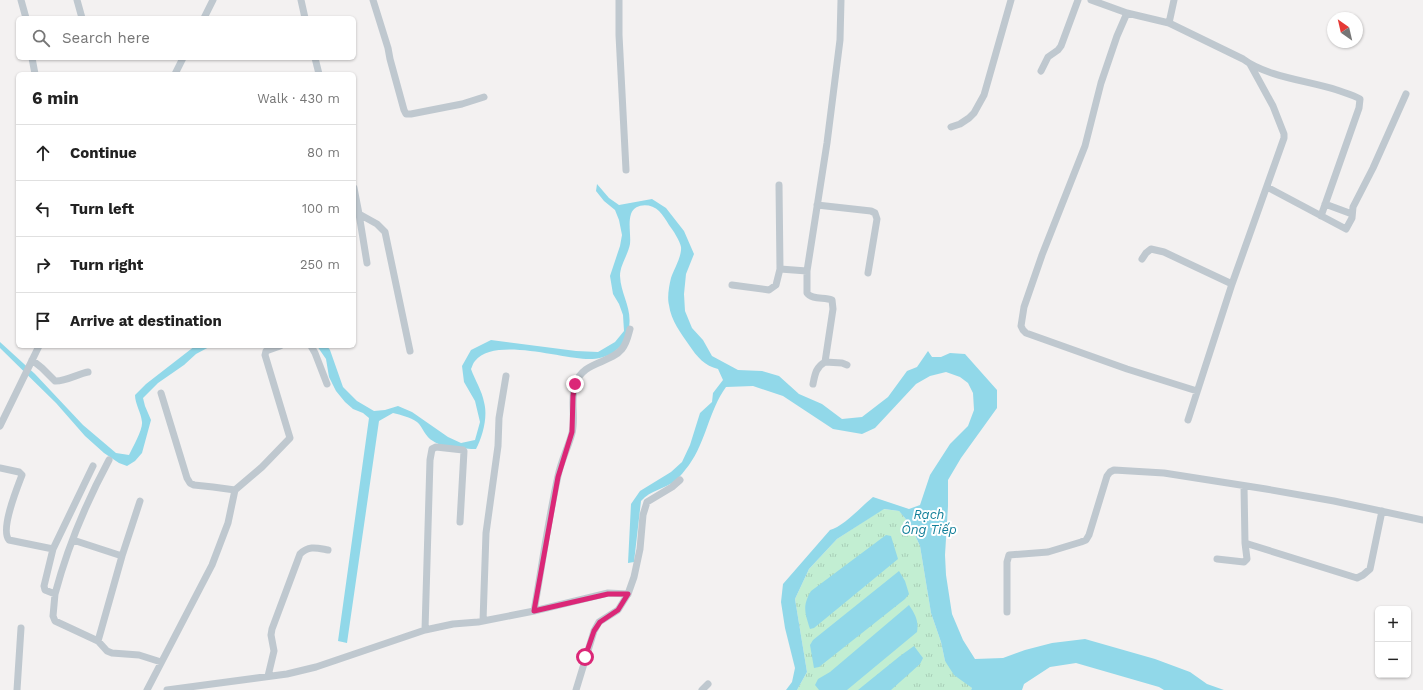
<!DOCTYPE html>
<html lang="en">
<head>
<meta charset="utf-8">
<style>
	:root { --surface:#fff; --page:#f6f6f6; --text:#222; --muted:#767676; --line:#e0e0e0 }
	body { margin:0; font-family:"Work Sans",sans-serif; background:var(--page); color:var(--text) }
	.controls { position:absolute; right:12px; bottom:12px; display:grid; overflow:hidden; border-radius:6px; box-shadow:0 1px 3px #0004 }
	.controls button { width:36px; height:36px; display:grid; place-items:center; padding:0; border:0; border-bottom:1px solid var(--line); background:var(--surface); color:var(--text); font:20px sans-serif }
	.compass { position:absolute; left:1327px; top:12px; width:36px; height:36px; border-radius:50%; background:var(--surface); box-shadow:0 1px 3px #0004; rotate:326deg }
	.stop { position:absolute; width:12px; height:12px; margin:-9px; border:3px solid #db2777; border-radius:50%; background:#fff }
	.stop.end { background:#db2777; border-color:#fff; box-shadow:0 1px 4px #0008 }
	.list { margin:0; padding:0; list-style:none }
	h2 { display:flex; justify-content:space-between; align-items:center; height:52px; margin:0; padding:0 16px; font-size:17px }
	h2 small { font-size:13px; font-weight:400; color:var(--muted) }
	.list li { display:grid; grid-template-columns:26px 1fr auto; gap:12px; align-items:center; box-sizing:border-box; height:56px; padding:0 16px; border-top:1px solid var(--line) }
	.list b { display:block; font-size:15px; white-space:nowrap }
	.list em { font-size:13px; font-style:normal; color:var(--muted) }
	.icon { flex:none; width:22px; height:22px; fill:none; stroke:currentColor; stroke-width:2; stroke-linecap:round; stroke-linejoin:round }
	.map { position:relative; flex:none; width:1423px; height:690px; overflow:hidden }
	.search { position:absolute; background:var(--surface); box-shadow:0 1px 3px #0004; left:16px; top:16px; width:340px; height:44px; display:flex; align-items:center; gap:10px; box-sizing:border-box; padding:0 14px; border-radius:6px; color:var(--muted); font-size:15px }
	.panel { position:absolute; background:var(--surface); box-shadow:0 1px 3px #0004; left:16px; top:72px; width:340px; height:276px; border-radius:6px }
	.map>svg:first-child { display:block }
	.grass { fill:url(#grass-tufts) }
	.water { fill:#91d8e9 }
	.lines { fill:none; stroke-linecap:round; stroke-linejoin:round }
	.street { stroke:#bfc8cf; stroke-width:7 }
	.route { stroke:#db2777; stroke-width:5 }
	.labels { text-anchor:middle; stroke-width:4; stroke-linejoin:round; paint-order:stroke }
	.water-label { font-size:13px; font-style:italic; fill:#127f99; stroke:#fff }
</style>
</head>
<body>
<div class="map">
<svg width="1423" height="690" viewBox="0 0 1423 690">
	<defs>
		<pattern id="grass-tufts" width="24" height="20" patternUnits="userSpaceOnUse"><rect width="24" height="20" fill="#c2eed2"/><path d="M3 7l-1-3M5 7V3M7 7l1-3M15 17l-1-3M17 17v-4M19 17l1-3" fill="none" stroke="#a8ceb7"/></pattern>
	</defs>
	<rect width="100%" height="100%" fill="#f3f1f1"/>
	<path class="grass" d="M883 509 899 511 910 524 920 546 931 613 941 642 945 661 972 688 971 690H797L807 672 795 599 809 569 837 539Z"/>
	<path class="water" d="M597 184 609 198 619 205 652 199 666 208 684 231 694 254 686 274 684 294 685 311 692 328 703 340 712 356 738 370 762 371 779 376 799 394 822 404 842 419 862 417 888 397 907 371 917 367 928 351 932 357H941L950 353 965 354 997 390V408L961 458 948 480V506L945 555 946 575 952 614 963 640 975 659 1003 658 1025 650 1052 643 1085 639 1155 659 1190 672 1207 684 1224 690H1164L1159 687 1076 663 1050 667 1024 684 1022 690H971L972 688 954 675 945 661 941 642 931 613 920 546 910 524 899 511 884 509 837 539 809 569 795 599 807 672 797 690H786L792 682 795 668 785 628 781 602 783 584 830 530C843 527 862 506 873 497L909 509 920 505 930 475 950 444 968 426 974 410 973 393 968 383 960 377 946 372 930 376 916 384 875 428 862 434 833 429 783 396 753 386 726 387C709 410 706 442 689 465 685 470 680 477 675 481 664 489 651 490 641 501L634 562 628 563 631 504 640 491 671 472 682 462 690 445 700 413 712 402 713 393 723 380 718 369C705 366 697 357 689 345 681 333 671 321 669 305 667 298 669 286 671 278 674 269 682 256 681 247 680 241 673 230 669 225 666 220 663 215 659 211 651 203 635 203 631 214 628 223 631 235 630 244 628 255 620 265 620 276 621 297 634 309 628 332 622 352 605 360 586 359 559 358 494 337 475 361 473 363 472 367 471 369 475 380 482 391 484 402 488 416 483 436 476 449 465 449 442 448 433 441 425 437 423 427 417 422 410 417 401 415 393 413L379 421 347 643 338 641 369 418 363 413 353 409 345 402 336 391 329 377 326 359 317 346H327L330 350 343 387 357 401 374 411 385 410 398 406 412 412 448 437 461 443 475 440 480 422 475 401 464 382 462 366 471 350 491 340 576 351 598 352 615 342 624 331 623 315 619 304 613 294 610 276 620 246 622 235 619 220 615 210 604 201 596 191Z
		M0 342 35 374 83 425 116 453 129 455C133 447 143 429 142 422 141 412 135 404 135 395L146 384 195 346H211L196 354 184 365 158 383 143 398 145 406 151 420 142 453 135 461 127 466 119 463 104 453 85 436 56 403 0 348Z
		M886 535 891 536 898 559 814 628 810 629C805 613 802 606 811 591Z
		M899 571 905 581 909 594 905 599 819 667 814 668 810 645 813 640Z
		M909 605C915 614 919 621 917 632L847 690H819L815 685 818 679 830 672Z
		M914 646 923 658 920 664 891 690H858L900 656Z"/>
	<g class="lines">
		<path class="street" d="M21 0 26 18
			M77 0 82 18
			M301 0 305 18
			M373 0 388 48 390 59 404 110 406 114H411L462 104 484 97
			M619 0V35L626 170
			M841 0 840 40 827 143 807 271V293C812 300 824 297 832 300L833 309 825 362 842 363 847 365
			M1091 0 1127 13
			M1174 0 1169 23 1127 13 1117 36 1101 83 1085 146 1042 255 1024 307 1021 326 1023 330 1026 333 1127 369 1197 391
			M204 18 213 0
			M1169 23 1243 59C1267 77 1309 81 1337 90 1345 93 1353 95 1360 99L1359 108 1321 216
			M32 58 35 74
			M315 58 319 74
			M1041 71 1048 57 1058 50 1061 46 1078 0
			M175 74 183 58
			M951 127 960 124 969 118 974 113 984 95 1011 0
			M779 185 780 269
			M1267 187 1346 229 1352 218 1353 207 1373 168 1406 94
			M354 188 359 214 377 224 385 232 410 351
			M1325 204 1352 214
			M817 205 871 211 875 213 877 219 868 273
			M359 214 367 263
			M1142 259 1146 253 1151 249 1164 252 1232 284
			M732 285 769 290 776 285 780 269 807 271
			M311 346 315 353 327 384
			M32 360 42 368 55 381C64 382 78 374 88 372
			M813 384C815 374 816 367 825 362
			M161 393 187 478 190 483 194 485 213 487 235 490
			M1188 420 1232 284 1284 138V134L1273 106 1250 64
			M0 426 39 346
			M0 468 19 472 22 475C17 488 0 530 9 540L53 549 93 466
			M1244 486 1245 543 1357 578 1363 575 1370 569 1382 511
			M53 549 44 586 45 590 55 594C67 549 87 501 109 460
			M122 556 140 501
			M1217 559 1244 562 1247 559 1245 543
			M55 594 53 616 55 621 98 641 122 556 73 540
			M534 611C542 566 548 521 558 476 561 461 568 448 572 433 576 417 570 400 575 385 582 361 610 364 622 349 627 343 628 336 630 329
			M1007 612V562L1009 555 1048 552 1081 542 1086 540 1089 535 1107 476 1110 472 1114 470 1164 473 1266 489 1334 501 1423 520
			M483 621 486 533 498 446 499 418 506 376
			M425 630 430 460 432 449 436 447 463 450 464 451 460 522
			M98 641 107 651 112 653 139 655 161 662
			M268 676 274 651 271 635 272 629 300 554C309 545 317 548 328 550
			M17 690 21 628
			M147 690 212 565 228 523 235 490 262 467 290 438 265 355 266 351 280 346
			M167 690 287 674 316 667 425 630 453 624 478 622 534 611 608 593 628 594
			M576 690 594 631 599 622 618 610 628 594 634 577 640 549 643 515 647 502 672 487 680 480
			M702 690 708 684"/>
	</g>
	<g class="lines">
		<path class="route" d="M575 384 573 396 572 432 558 477 534 611 608 594H628L618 610 600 622 594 631 585 657"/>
	</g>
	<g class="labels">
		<g class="water-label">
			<text x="929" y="519">Rạch<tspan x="929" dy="15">Ông Tiếp</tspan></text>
		</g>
	</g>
</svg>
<div class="controls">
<button>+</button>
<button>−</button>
</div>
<svg class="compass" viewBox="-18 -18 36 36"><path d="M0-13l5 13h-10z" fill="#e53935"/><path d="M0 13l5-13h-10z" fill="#767676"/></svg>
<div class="stop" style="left:585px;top:657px"></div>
<div class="stop end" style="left:575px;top:384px"></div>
<div class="search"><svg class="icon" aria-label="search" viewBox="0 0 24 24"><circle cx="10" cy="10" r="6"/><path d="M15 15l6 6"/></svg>Search here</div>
<section class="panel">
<h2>6 min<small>Walk · 430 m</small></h2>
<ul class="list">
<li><svg class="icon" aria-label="ahead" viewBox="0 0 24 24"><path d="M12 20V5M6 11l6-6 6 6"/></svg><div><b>Continue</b></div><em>80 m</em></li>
<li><svg class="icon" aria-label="left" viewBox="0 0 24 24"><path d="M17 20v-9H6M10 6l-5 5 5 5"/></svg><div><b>Turn left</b></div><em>100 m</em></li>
<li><svg class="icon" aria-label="right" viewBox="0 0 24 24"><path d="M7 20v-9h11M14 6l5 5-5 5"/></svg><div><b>Turn right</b></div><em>250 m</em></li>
<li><svg class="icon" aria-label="arrive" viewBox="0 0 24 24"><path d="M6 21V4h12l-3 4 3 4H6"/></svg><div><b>Arrive at destination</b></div></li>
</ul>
</section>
</div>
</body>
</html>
